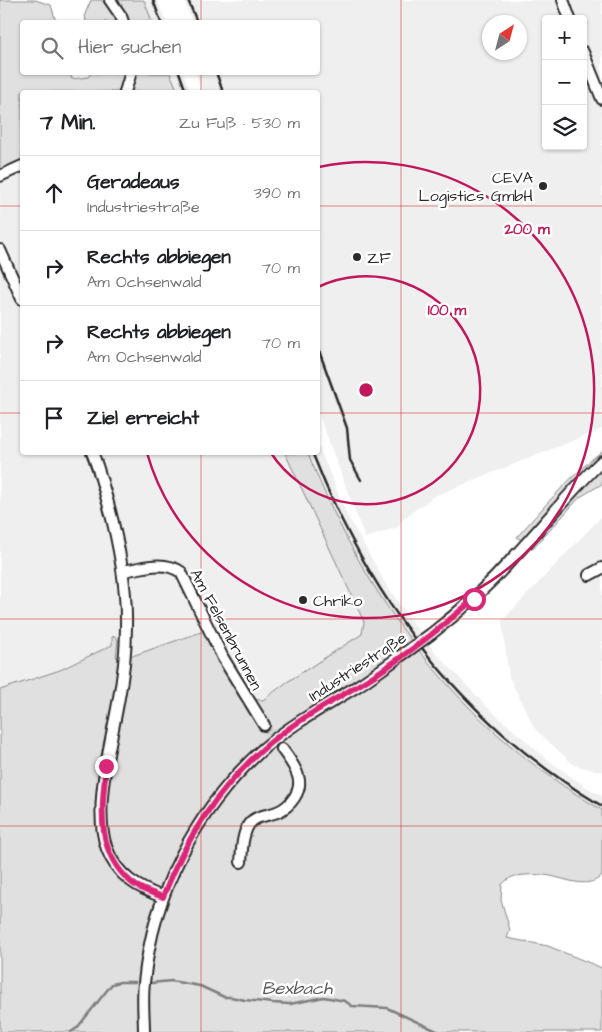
<!DOCTYPE html>
<html lang="de">
<head>
<meta charset="utf-8">
<style>
	:root { --surface:#fff; --page:#f6f6f6; --text:#202124; --muted:#757577; --line:#e0e0e0 }
	body { margin:0; font-family:"Architects Daughter",sans-serif; background:var(--page); color:var(--text) }
	.controls { position:absolute; right:15px; top:15px; display:grid; overflow:hidden; border-radius:5px; box-shadow:0 1px 4px #0004 }
	.controls button { width:45px; height:45px; display:grid; place-items:center; padding:0; border:0; border-bottom:1px solid var(--line); background:var(--surface); color:var(--text); font:25px sans-serif }
	.compass { position:absolute; left:482px; top:15px; width:45px; height:45px; border-radius:50%; background:var(--surface); box-shadow:0 1px 4px #0004; rotate:36deg }
	.stop { position:absolute; width:15px; height:15px; margin:-11px; border:4px solid #db2777; border-radius:50%; background:#fff }
	.stop.end { background:#db2777; border-color:#fff; box-shadow:0 1px 5px #0008 }
	.list { margin:0; padding:0; list-style:none }
	h2 { display:flex; justify-content:space-between; align-items:center; height:65px; margin:0; padding:0 20px; font-size:21px }
	h2 small { font-size:16px; font-weight:400; color:var(--muted) }
	.list li { display:grid; grid-template-columns:32px 1fr auto; gap:15px; align-items:center; box-sizing:border-box; height:75px; padding:0 20px; border-top:1px solid var(--line) }
	.list b { display:block; font-size:19px; white-space:nowrap }
	.list p { margin:0; font-size:16px; white-space:nowrap; color:var(--muted) }
	.list em { font-size:16px; font-style:normal; color:var(--muted) }
	.icon { flex:none; width:28px; height:28px; fill:none; stroke:currentColor; stroke-width:2; stroke-linecap:round; stroke-linejoin:round }
	.map { position:relative; flex:none; width:602px; height:1032px; overflow:hidden }
	.search { position:absolute; background:var(--surface); box-shadow:0 1px 4px #0004; left:20px; top:20px; width:300px; height:55px; display:flex; align-items:center; gap:12px; box-sizing:border-box; padding:0 18px; border-radius:5px; color:var(--muted); font-size:19px }
	.panel { position:absolute; background:var(--surface); box-shadow:0 1px 4px #0004; left:20px; top:90px; width:300px; height:365px; border-radius:5px }
	.map>svg:first-child { display:block }
	.built { fill:#efefef; fill-rule:evenodd }
	.green { fill:#e0e0e0; stroke:#868686 }
	.lines { fill:none; stroke-linecap:round; stroke-linejoin:round }
	.stream { stroke:#7e7e7e; stroke-width:2.5 }
	.minor-tunnel { stroke:#d5d5d5; stroke-width:10; stroke-dasharray:10 5; stroke-linecap:butt }
	.minor-casing { stroke:#2b2b2b; stroke-width:14 }
	.minor { stroke:#fff; stroke-width:10 }
	.rail { stroke:#2b2b2b; stroke-width:2.5 }
	.minor-bridge-casing { stroke:#2b2b2b; stroke-width:14; stroke-linecap:butt }
	.minor-bridge { stroke:#fff; stroke-width:10 }
	.route { stroke:#db2777; stroke-width:6 }
	.grid { fill:none; stroke:#d62828; stroke-width:1; stroke-opacity:0.55 }
	.ring { fill:none; stroke:#c2185b; stroke-width:2.5 }
	.poi-dot { fill:#2b2b2b; stroke:#fff; stroke-width:2 }
	.labels { text-anchor:middle; stroke-width:5; stroke-linejoin:round; paint-order:stroke }
	.poi-label { font-size:16px; fill:#2b2b2b; stroke:#fff; text-anchor:start }
	.street-label { font-size:16px; fill:#2b2b2b; stroke:#fff }
	.water-label { font-size:18px; font-style:italic; fill:#5c5c5c; stroke:#fff }
	.centre { fill:#c2185b; stroke:#fff; stroke-width:2.5 }
	.ring-label { font-size:15px; text-anchor:middle; font-weight:bold; fill:#c2185b; stroke:#fff; stroke-width:5; stroke-linejoin:round; paint-order:stroke }
</style>
</head>
<body>
<div class="map">
<svg width="602" height="1032" viewBox="0 0 602 1032">
	<rect width="100%" height="100%" fill="#fff"/>
	<filter id="ink" filterUnits="userSpaceOnUse"><feTurbulence type="fractalNoise" baseFrequency=".02" numOctaves="2"/><feDisplacementMap in="SourceGraphic" scale="10" xChannelSelector="R" yChannelSelector="G"/><feConvolveMatrix kernelMatrix="1 2 1 2 8 2 1 2 1" color-interpolation-filters="sRGB"/></filter>
	<g filter="url(#ink)">
		<path class="built" d="M144 0H157L166 22H152Z
			M184 0H602V429L434 496 403 519 398 527 365 538 318 412V92H201L196 73 318 72V22H192ZM546 19H583V146H546ZM490 22H520V52H490Z
			M170 73H183L191 92H178Z
			M22 161V452L285 453 364 622 363 634 287 682 263 700 243 699 204 631 135 655 116 657 118 640 115 636 112 637V645L60 670 0 690V171Z
			M318 445 347 515 387 586 409 618 436 653 488 708 548 760 583 785 602 796V810L577 795 509 744 455 693 399 625 377 593 337 520 308 453 318 452Z
			M602 516V772L574 765 535 729 509 677 502 621Z"/>
		<path class="green" d="M0 0H35L51 5 56 22H22V72L70 73 72 79 88 77 91 73H170L178 92H22V161L0 171Z
			M91 0H101L111 11 118 0H144L152 22H86L85 14Z
			M602 451V484L580 497 533 549 517 537C544 507 570 476 602 451Z
			M285 453H308C367 603 461 728 602 810V875C587 892 562 876 543 875 534 874 520 875 512 877 509 878 505 882 502 884L501 900 510 930 507 938 548 946 602 968V1032H0V690L60 670 112 645V637L115 636 118 640 116 657 135 655 204 631 243 699 263 700 287 682 362 634 364 622Z"/>
		<g class="lines">
			<path class="stream" d="M151 983 171 981 200 986 224 997H231L245 1000 273 1003 290 1004 324 997 345 1001 352 1006 387 1008 439 1032
				M71 1032 77 1028 112 984 120 982H135"/>
			<path class="minor-tunnel" d="M264 725 282 749"/>
			<defs>
				<path id="minor" d="M110 0 121 16 123 22
					M563 0 570 19
					M583 52 602 99
					M125 92 131 72
					M0 176 22 166
					M0 250 22 299
					M92 452C99 469 103 486 108 503 119 544 127 585 126 627 126 652 123 678 118 703 111 744 92 809 107 849 117 876 138 888 163 897
					M123 571C143 568 163 560 181 572L223 658 264 725
					M589 575 602 568
					M431 634C461 611 488 586 513 558 543 526 570 491 602 461
					M241 862C242 850 242 835 249 824 256 815 267 816 277 812 290 807 303 791 298 776 295 766 288 757 282 749
					M144 1032C144 1016 142 999 144 983 153 892 196 809 264 748 292 724 325 706 356 687 373 676 389 664 406 652"/>
			</defs>
			<use href="#minor" class="minor-casing"/>
			<use href="#minor" class="minor"/>
			<path class="rail" d="M153 0 161 22
				M188 0 197 22
				M179 72 186 92
				M216 72 223 92
				M318 348 347 428 350 460 361 480
				M312 452C370 601 464 724 602 806"/>
			<defs>
				<path id="minor-bridge" d="M406 652 431 634"/>
			</defs>
			<use href="#minor-bridge" class="minor-bridge-casing"/>
			<use href="#minor-bridge" class="minor-bridge"/>
		</g>
	</g>
	<g class="lines" filter="url(#ink)">
		<path class="route" d="M106 766C102 808 95 851 131 882 140 890 153 893 163 897 186 838 217 790 264 748 298 718 340 698 378 673 412 651 444 625 474 599"/>
	</g>
	<path class="grid" d="M201 0V22M401 0V1032M201 72V92M0 206H22M318 206H602M0 413H22M318 413H602M201 452V1032M0 619H602M0 826H602"/>
	<g class="ring">
		<path d="M318 287A114 114 0 1 1 271 453"/>
		<path d="M319 167A228 228 0 1 1 147 453"/>
	</g>
	<g class="poi-dot">
		<circle cx="543" cy="186" r="5"/>
		<circle cx="357" cy="257" r="5"/>
		<circle cx="303" cy="600" r="5"/>
	</g>
	<g class="labels">
		<g class="poi-label">
			<text x="533" y="183" text-anchor="end">CEVA<tspan x="533" dy="18">Logistics GmbH</tspan></text>
			<text x="367" y="263">ZF</text>
			<text x="313" y="606">Chriko</text>
		</g>
		<g class="street-label">
			<text transform="translate(227 629) rotate(62)" y="6">Am Felsenbrunnen</text>
			<text transform="translate(357 666) rotate(-33)" y="6">Industriestraße</text>
		</g>
		<g class="water-label">
			<text x="297" y="994">Bexbach</text>
		</g>
	</g>
	<circle cx="366" cy="390" r="8" class="centre"/>
	<g class="ring-label">
		<text x="527" y="234">200 m</text>
		<text x="447" y="315">100 m</text>
	</g>
</svg>
<div class="controls">
<button>+</button>
<button>−</button>
<button><svg class="icon" aria-label="layers" viewBox="0 0 24 24"><path d="M12 4l9 5-9 5-9-5zM3 14l9 5 9-5"/></svg></button>
</div>
<svg class="compass" viewBox="-18 -18 36 36"><path d="M0-13l5 13h-10z" fill="#e53935"/><path d="M0 13l5-13h-10z" fill="#757577"/></svg>
<div class="stop" style="left:474px;top:599px"></div>
<div class="stop end" style="left:106px;top:766px"></div>
<div class="search"><svg class="icon" aria-label="search" viewBox="0 0 24 24"><circle cx="10" cy="10" r="6"/><path d="M15 15l6 6"/></svg>Hier suchen</div>
<section class="panel">
<h2>7 Min.<small>Zu Fuß · 530 m</small></h2>
<ul class="list">
<li><svg class="icon" aria-label="ahead" viewBox="0 0 24 24"><path d="M12 20V5M6 11l6-6 6 6"/></svg><div><b>Geradeaus</b><p>Industriestraße</p></div><em>390 m</em></li>
<li><svg class="icon" aria-label="right" viewBox="0 0 24 24"><path d="M7 20v-9h11M14 6l5 5-5 5"/></svg><div><b>Rechts abbiegen</b><p>Am Ochsenwald</p></div><em>70 m</em></li>
<li><svg class="icon" aria-label="right" viewBox="0 0 24 24"><path d="M7 20v-9h11M14 6l5 5-5 5"/></svg><div><b>Rechts abbiegen</b><p>Am Ochsenwald</p></div><em>70 m</em></li>
<li><svg class="icon" aria-label="arrive" viewBox="0 0 24 24"><path d="M6 21V4h12l-3 4 3 4H6"/></svg><div><b>Ziel erreicht</b></div></li>
</ul>
</section>
</div>
</body>
</html>
